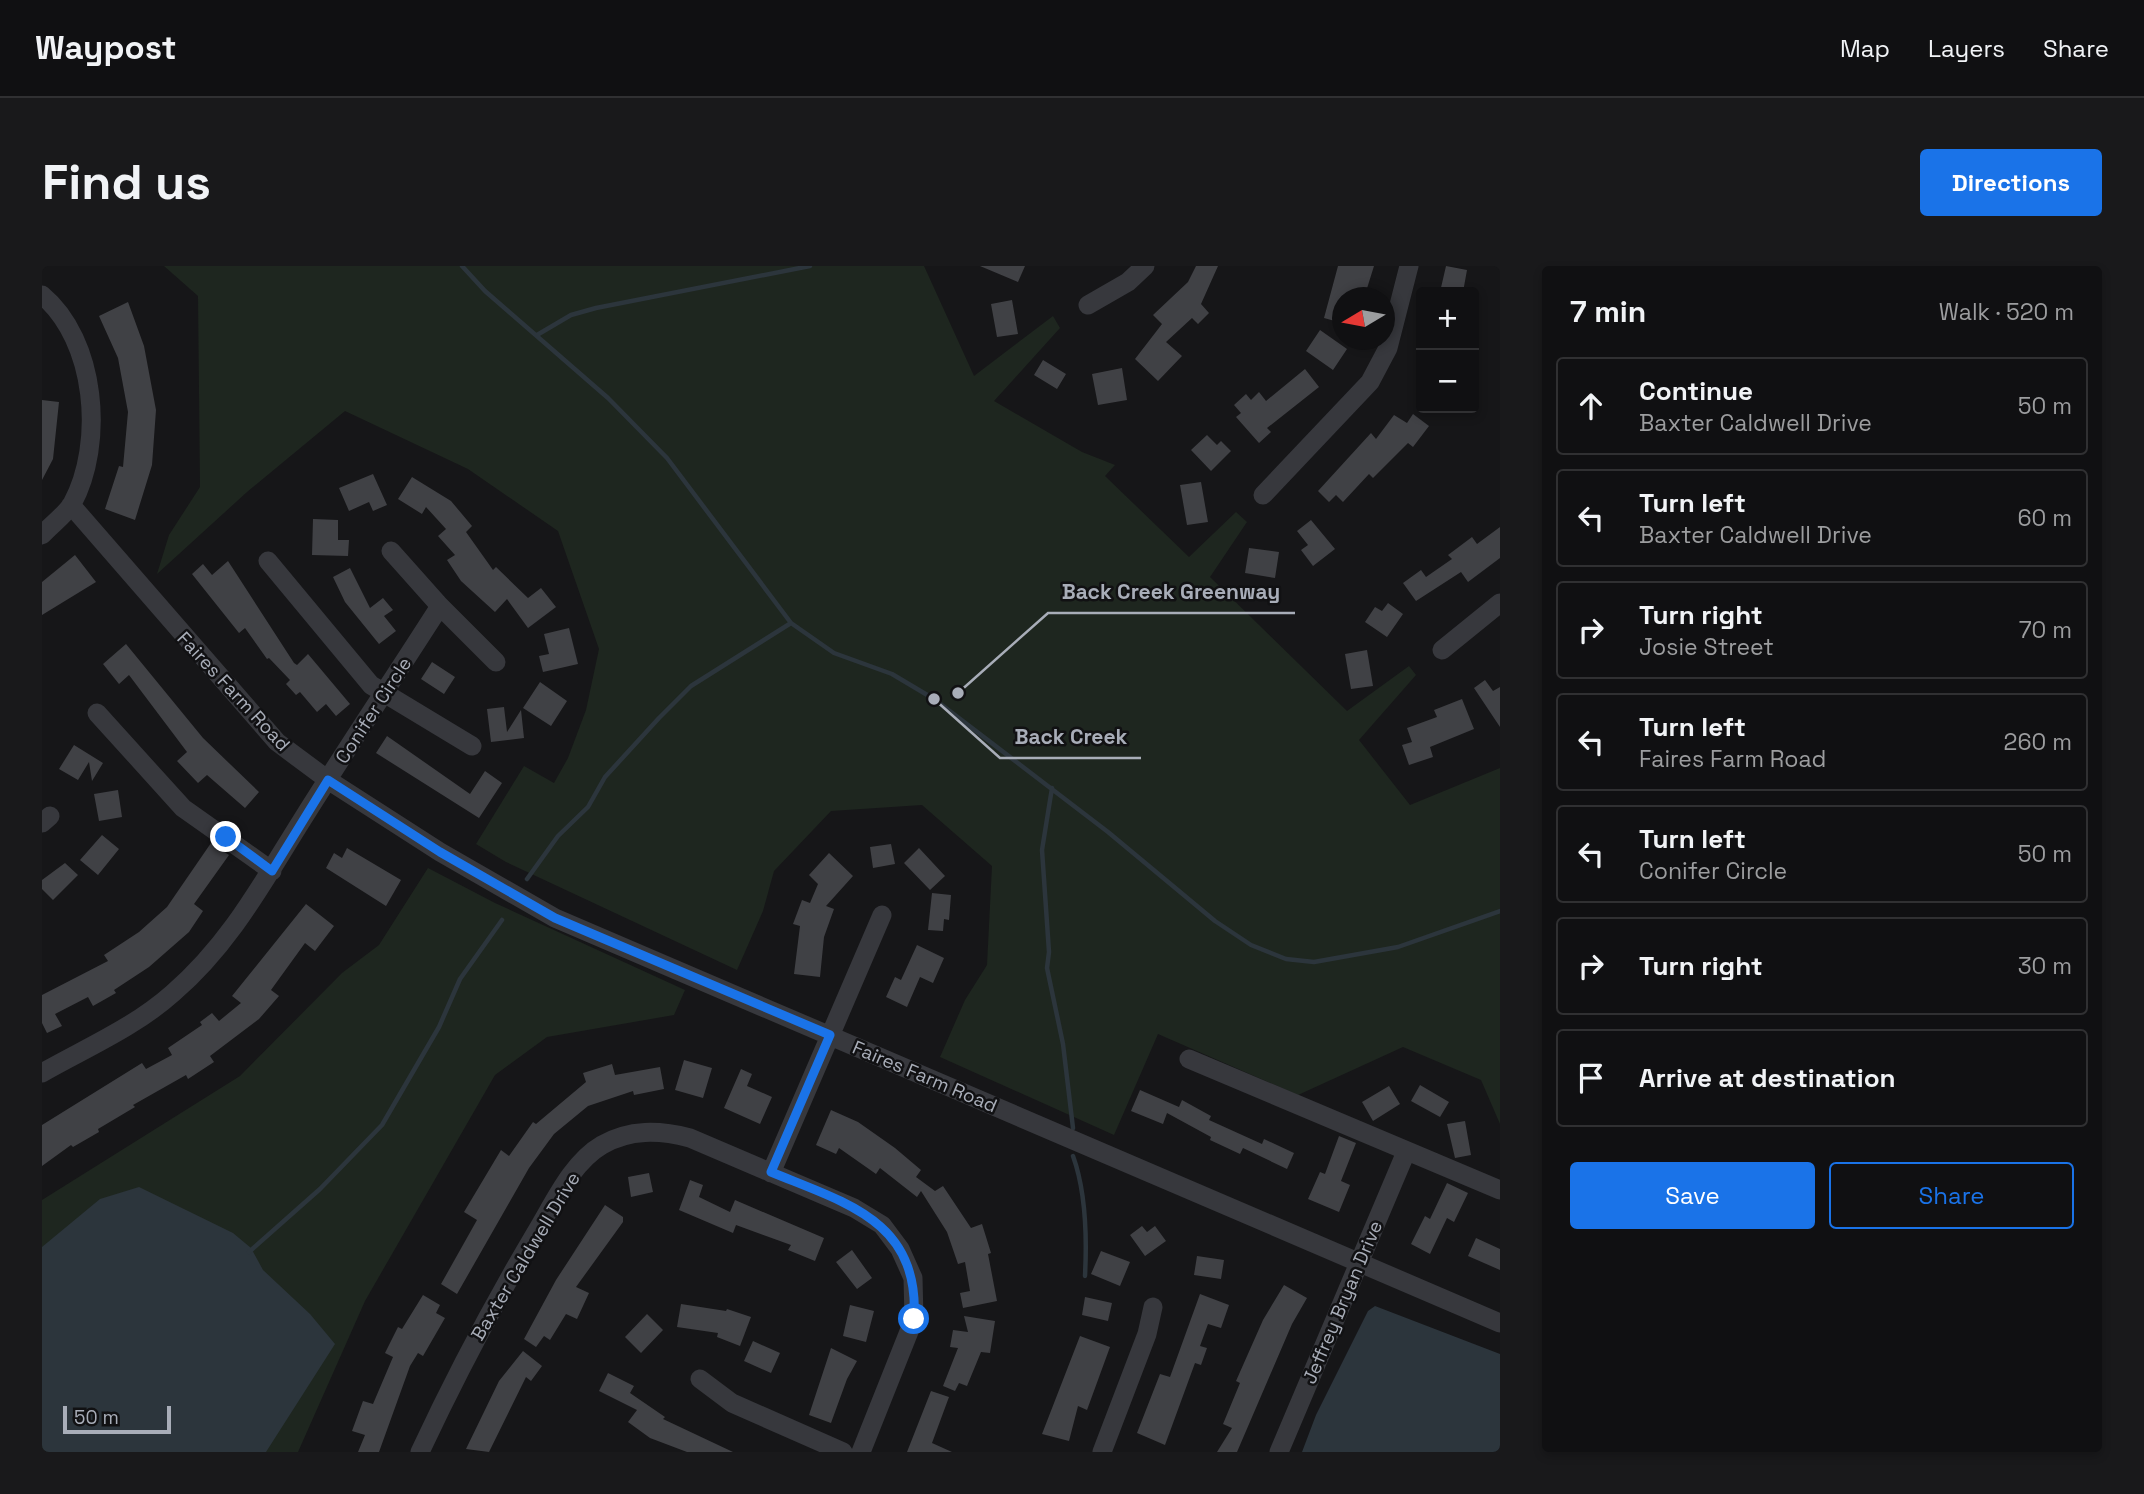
<!DOCTYPE html>
<html lang="en">
<head>
<meta charset="utf-8">
<style>
	:root { --surface:#101012; --page:#19191b; --text:#f1f3f6; --muted:#9c9d9f; --line:#303032; --accent:#1a73e8 }
	body { margin:0; font-family:"Space Grotesk",sans-serif; background:var(--page); color:var(--text) }
	.controls { position:absolute; right:21px; top:21px; display:grid; overflow:hidden; border-radius:7px; box-shadow:0 4px 10px #0003 }
	.controls button { width:63px; height:63px; display:grid; place-items:center; padding:0; border:0; border-bottom:2px solid var(--line); background:var(--surface); color:var(--text); font:35px sans-serif }
	.compass { position:absolute; left:1290px; top:21px; width:63px; height:63px; border-radius:50%; background:var(--surface); box-shadow:0 4px 10px #0003; rotate:260deg }
	.scale { position:absolute; left:21px; bottom:18px; width:108px; box-sizing:border-box; padding-left:7px; border:4px solid #a8adb8; border-top:0; font-size:19px; line-height:24px; white-space:nowrap; color:#a8adb8; -webkit-text-stroke:5px #111113; paint-order:stroke }
	.stop { position:absolute; width:21px; height:21px; margin:-16px; border:5px solid #1a73e8; border-radius:50%; background:#fff }
	.stop.end { background:#1a73e8; border-color:#fff; box-shadow:0 2px 7px #0008 }
	.list { margin:0; padding:0; list-style:none }
	h2 { display:flex; justify-content:space-between; align-items:center; height:91px; margin:0; padding:0 28px; font-size:30px }
	h2 small { font-size:23px; font-weight:400; color:var(--muted) }
	.list li { display:grid; grid-template-columns:46px 1fr auto; gap:21px; align-items:center; box-sizing:border-box; height:98px; margin:0 14px 14px; padding:0 14px; border:2px solid var(--line); border-radius:7px }
	.list b { display:block; font-size:26px; white-space:nowrap }
	.list p { margin:0; font-size:23px; white-space:nowrap; color:var(--muted) }
	.list em { font-size:23px; font-style:normal; color:var(--muted) }
	.actions { display:flex; gap:14px; padding:21px 28px }
	.actions a { flex:1; padding:16px 0; border:2px solid var(--accent); border-radius:7px; text-align:center; font-size:24px; color:var(--accent) }
	.actions .main { background:var(--accent); color:#fff }
	.icon { flex:none; width:38px; height:38px; fill:none; stroke:currentColor; stroke-width:2; stroke-linecap:round; stroke-linejoin:round }
	.map { position:relative; flex:none; width:1458px; height:1186px; overflow:hidden; border-radius:7px }
	header { display:flex; align-items:center; gap:42px; box-sizing:border-box; height:98px; padding:0 35px; background:var(--surface); border-bottom:2px solid var(--line) }
	header strong { font-size:33px }
	nav { display:flex; gap:38px; margin-inline-start:auto; font-size:24px }
	.intro { display:flex; align-items:center; justify-content:space-between; box-sizing:border-box; height:168px; padding:0 42px }
	h1 { margin:0; font-size:49px }
	.button { padding:18px 32px; border-radius:7px; background:var(--accent); color:#fff; font-size:24px; font-weight:700 }
	main { display:flex; gap:42px; padding:0 42px }
	aside { flex:1; background:var(--surface); border-radius:7px; box-shadow:0 4px 10px #0003 }
	.map>svg:first-child { display:block }
	.green { fill:#1e261f }
	.water { fill:#2c353c }
	.lines { fill:none; stroke-linecap:round; stroke-linejoin:round }
	.stream { stroke:#2c353c; stroke-width:4.5 }
	.building { fill:#404145 }
	.minor { stroke:#37383d; stroke-width:19 }
	.route { stroke:#1a73e8; stroke-width:9 }
	.labels { text-anchor:middle; stroke-width:5; stroke-linejoin:round; paint-order:stroke }
	.street-label { font-size:19px; fill:#a8adb8; stroke:#111113 }
	.leader { fill:none; stroke:#a8adb8; stroke-width:2.5 }
	.callout-dot { fill:#a8adb8; stroke:#111113; stroke-width:2.5 }
	.callout-label { font-size:21px; text-anchor:middle; font-weight:bold; fill:#a8adb8; stroke:#111113; stroke-width:5; stroke-linejoin:round; paint-order:stroke }
</style>
</head>
<body>
<header>
<strong>Waypost</strong>
<nav><a>Map</a><a>Layers</a><a>Share</a></nav>
</header>
<div class="intro"><h1>Find us</h1><a class="button">Directions</a></div>
<main>
<div class="map">
<svg width="1458" height="1186" viewBox="0 0 1458 1186">
	<rect width="100%" height="100%" fill="#161618"/>
	<path class="green" d="M122 0H882L932 110 1011 50 1018 62 952 135 1040 186 1073 199 1063 210 1147 291 1194 246 1205 256 1168 311 1305 445 1367 400 1374 409 1317 474 1368 539 1458 502V858L1439 814 1361 781 1256 829 1116 768 1072 869 898 791 923 734 945 699 950 600 880 539 789 545 732 605 721 645 695 704 464 596 434 578 482 500 512 517 526 492 544 444 557 383 516 265 426 203 303 145 205 226 115 308 127 269 158 221 156 30Z
		M386 602 453 637 643 724 632 749 505 771 453 809 323 1035 256 1186H0V934L198 810 300 707 337 679Z"/>
	<path class="water" d="M97 921 191 967 209 982 221 1004 268 1048 293 1078 224 1186H0V981L58 933Z
		M1333 1040 1458 1088V1186H1260L1274 1149 1326 1045Z"/>
	<g class="lines">
		<path class="stream" d="M420 0 443 25 566 132 625 192 749 357 792 387 850 408 892 433 1066 566 1173 655 1209 679 1244 693 1272 696 1356 681 1458 645
			M495 69 529 49 554 42 768 0
			M1010 522 1000 584 1007 686 1005 702 1021 778 1031 862
			M485 613 516 570 546 541 563 511 617 452 649 420 749 357
			M1031 890C1044 926 1045 971 1043 1010
			M207 986 278 923 340 859 397 761 418 713 460 654"/>
	</g>
	<path class="building" d="M938 0H983L976 16Z
		M1154 0H1176L1159 38 1167 47 1156 58 1150 52 1124 76 1140 90 1116 115 1093 93 1120 58 1111 49 1146 16Z
		M1296 0H1332L1322 32H1300V57L1282 52Z
		M1404 0 1425 4 1421 26H1398Z
		M970 34 976 68 955 71 949 38Z
		M86 36 102 80 114 144 110 199 93 254 63 243 77 200 81 201 86 146 76 92 57 50Z
		M1278 64 1305 83 1291 104 1264 85Z
		M1001 94 1024 108 1015 123 992 109Z
		M1080 102 1085 134 1056 139 1050 108Z
		M1263 103 1277 121 1225 162 1229 166 1217 177 1194 151 1199 147 1192 139 1204 128 1209 134 1217 126 1224 135Z
		M0 134 17 136 11 193 0 214Z
		M1371 148 1387 160 1371 181 1366 177 1331 212 1327 208 1301 236 1294 229 1287 236 1276 225 1329 167 1334 173 1352 149 1365 157Z
		M1165 169 1175 179 1179 175 1189 185 1169 205 1149 184Z
		M331 208 345 239 331 245 327 236 307 245 297 222Z
		M370 211 409 235 430 260 424 266 451 304 454 301 486 332 499 322 514 341 486 362 465 333 453 346 419 315 405 294 413 289 396 270 404 263 384 241 380 248 356 233Z
		M1159 216 1166 256 1145 259 1138 219Z
		M271 253 296 254V274H307L306 290 270 289Z
		M1269 254 1293 283 1271 300 1259 284 1266 279 1255 265Z
		M1458 261V292L1426 316 1419 306 1374 335 1361 317 1379 304 1384 311 1410 293 1406 289 1430 271 1435 278Z
		M1207 282 1237 286 1233 312 1203 307Z
		M33 289 54 316 0 349V316Z
		M186 295 252 397 255 399 266 388 308 438 294 450 284 438 275 446 258 426 254 429 244 418 248 414 227 392 225 393 203 362 197 367 150 308 161 298 170 309Z
		M308 302 328 342 341 332 351 344 342 350 354 365 337 378 303 336 291 311Z
		M1346 337 1361 348 1345 371 1323 356 1333 341 1340 345Z
		M527 362 536 398 501 406 497 390 507 388 502 368Z
		M84 378 161 472 217 526 203 542 165 509 156 517 135 495 145 486 87 409 77 418 61 398Z
		M1325 384 1331 420 1309 423 1303 388Z
		M390 396 413 411 402 428 379 413Z
		M1443 414 1451 425 1458 421V461L1432 422Z
		M498 416 525 435 509 460 481 442Z
		M1420 433 1432 463 1388 481 1391 491 1367 499 1360 479 1370 476 1365 462 1395 451 1392 444Z
		M462 441 465 466 479 444 482 472 449 476 445 443Z
		M345 470 428 528 443 505 460 517 437 552 334 487Z
		M32 479 61 497 50 515 47 496 36 514 17 503Z
		M76 524 80 551 57 555 52 528Z
		M60 569 77 583 56 609 38 594Z
		M169 577 187 589 152 638 161 645 147 666 107 701 72 724 74 727 51 740 46 731 13 748 20 760 5 767 0 757V729L66 695 62 689 97 666 125 641Z
		M849 578 853 598 831 602 828 581Z
		M305 582 359 614 344 640 284 602 292 587 300 592Z
		M877 582 903 610 888 624 862 597Z
		M787 587 811 610 784 640 792 643 782 671 778 711 752 708 758 660 751 658 760 634 768 637 776 618 767 609Z
		M23 597 36 609 11 634 0 623V614Z
		M890 627 909 629 907 654 902 653 901 665 886 664Z
		M264 638 292 660 273 685 263 677 229 724 237 730 217 753 168 790 172 796 146 813 144 809 91 839 93 841 56 863 57 866 31 881 29 879 0 900V859L100 797 104 803 130 789 126 782 160 759 158 756 170 747 177 755 199 737 190 730Z
		M875 679 902 692 891 717 878 711 865 741 844 731 853 711 859 714Z
		M642 794 670 802 661 832 633 824Z
		M570 798 573 809 618 801 622 823 592 829 591 825 546 840 512 868 487 902 415 1028 399 1018 435 954 422 946 459 884 467 890 491 856 494 858 544 816 541 807Z
		M699 803 710 808 705 820 730 831 718 858 682 842Z
		M1378 819 1407 836 1398 851 1369 835Z
		M1347 820 1358 838 1331 855 1320 836Z
		M1098 824 1137 841 1140 834 1169 850 1167 854 1220 878 1222 873 1252 887 1245 903 1201 882 1198 888 1168 874 1169 871 1125 847 1121 858 1089 845Z
		M789 844 816 856 853 882 879 904 874 911 893 925 901 920 929 962 940 958 949 987 946 988 955 1035 921 1042 918 1027 928 1025 923 996 916 998 905 966 879 925 875 931 838 902 834 908 797 882 794 888 774 879Z
		M1423 855 1429 889 1413 892 1405 858Z
		M1297 870 1314 877 1299 915 1308 919 1297 946 1266 933 1278 906 1283 908Z
		M607 907 611 926 589 931 586 911Z
		M648 914 661 919 657 931 688 946 693 934 782 972 773 995 746 984 749 979 694 959 691 967 637 944Z
		M1405 917 1426 927 1412 956 1405 952 1388 988 1369 978 1383 950 1388 953Z
		M563 939 581 951V956L534 1021 547 1027 535 1053 524 1048 508 1074 502 1070 494 1081 482 1073 514 1014Z
		M1100 960 1105 966 1113 960 1124 975 1103 990 1088 969Z
		M1434 972 1458 983V1004L1426 990Z
		M810 984 830 1012 815 1023 794 996Z
		M1059 985 1088 996 1078 1020 1049 1008Z
		M1155 990 1182 994 1179 1013 1152 1009Z
		M1242 1019 1265 1032 1250 1058 1195 1186H1175L1190 1162 1181 1158 1198 1117 1194 1115 1221 1054Z
		M1158 1028 1187 1039 1179 1062 1166 1058 1158 1080 1165 1082 1159 1099 1153 1097 1123 1179 1095 1167 1118 1108 1128 1111Z
		M381 1029 398 1039 394 1047 403 1052 381 1090 376 1087 368 1100 337 1186H316L323 1169 310 1165 321 1135 331 1138 351 1091 343 1087 356 1061 360 1063Z
		M1043 1031 1070 1037 1066 1055 1040 1049Z
		M639 1038 684 1045 685 1043 709 1051 698 1080 675 1071 676 1067 635 1061Z
		M808 1039 832 1045 824 1076 801 1070Z
		M605 1048 621 1064 599 1087 583 1071Z
		M922 1050 953 1055 948 1087 939 1086 925 1120 917 1117 913 1125 901 1120 916 1082 908 1081 911 1064 926 1066Z
		M1038 1070 1068 1081 1045 1144 1036 1140 1027 1175 1000 1168Z
		M711 1075 738 1087 729 1107 702 1095Z
		M789 1082 815 1095 805 1113 789 1157 767 1149Z
		M481 1085 500 1100 489 1115 484 1111 447 1186 424 1183 457 1115Z
		M566 1107 592 1120 588 1127 623 1151 621 1153 691 1186H645L608 1172 586 1156 595 1144 557 1125Z
		M889 1125 907 1131 890 1177 910 1186H865Z"/>
	<g class="lines">
		<path class="minor" d="M0 29C54 74 63 177 30 238 23 249 9 259 0 269
			M1046 39 1086 16 1103 0
			M1221 229 1328 116 1346 82 1367 0
			M29 239 235 476 286 514 398 586 513 652 1458 1057
			M349 285 398 340 454 396
			M226 295 329 419 430 480
			M1400 384 1458 337
			M55 447 141 542 230 605
			M0 557 8 550
			M1147 793 1458 924
			M0 807C44 782 93 761 131 727 188 678 221 616 260 554 305 482 352 412 398 340
			M729 907 840 649
			M658 1113 690 1137 801 1186
			M378 1186C413 1111 451 1039 493 968 511 939 529 897 560 879 588 863 617 864 648 872L812 942 840 959 858 983 871 1012 872 1053 819 1186
			M1060 1186 1105 1068 1111 1041
			M1237 1186 1364 886"/>
	</g>
	<g class="lines">
		<path class="route" d="M184 571 230 605 286 514 398 586 513 652 788 769 729 906C804 937 878 955 872 1053"/>
	</g>
	<g class="labels">
		<g class="street-label">
			<text transform="translate(192 425) rotate(47)" y="7">Faires Farm Road</text>
			<text transform="translate(331 444) rotate(-57)" y="7">Conifer Circle</text>
			<text transform="translate(883 810) rotate(23)" y="7">Faires Farm Road</text>
			<text transform="translate(483 990) rotate(-59)" y="7">Baxter Caldwell Drive</text>
			<text transform="translate(1300 1036) rotate(-67)" y="7">Jeffrey Bryan Drive</text>
		</g>
	</g>
	<path class="leader" d="M916 427L1006 347H1253M892 433L958 492H1099"/>
	<g class="callout-dot">
		<circle cx="916" cy="427" r="7"/>
		<circle cx="892" cy="433" r="7"/>
	</g>
	<g class="callout-label">
		<text x="1129" y="333">Back Creek Greenway</text>
		<text x="1029" y="478">Back Creek</text>
	</g>
</svg>
<div class="controls">
<button>+</button>
<button>−</button>
</div>
<svg class="compass" viewBox="-18 -18 36 36"><path d="M0-13l5 13h-10z" fill="#e53935"/><path d="M0 13l5-13h-10z" fill="#9c9d9f"/></svg>
<div class="scale">50 m</div>
<div class="stop" style="left:872px;top:1053px"></div>
<div class="stop end" style="left:184px;top:571px"></div>
</div>
<aside>
<h2>7 min<small>Walk · 520 m</small></h2>
<ul class="list">
<li><svg class="icon" aria-label="ahead" viewBox="0 0 24 24"><path d="M12 20V5M6 11l6-6 6 6"/></svg><div><b>Continue</b><p>Baxter Caldwell Drive</p></div><em>50 m</em></li>
<li><svg class="icon" aria-label="left" viewBox="0 0 24 24"><path d="M17 20v-9H6M10 6l-5 5 5 5"/></svg><div><b>Turn left</b><p>Baxter Caldwell Drive</p></div><em>60 m</em></li>
<li><svg class="icon" aria-label="right" viewBox="0 0 24 24"><path d="M7 20v-9h11M14 6l5 5-5 5"/></svg><div><b>Turn right</b><p>Josie Street</p></div><em>70 m</em></li>
<li><svg class="icon" aria-label="left" viewBox="0 0 24 24"><path d="M17 20v-9H6M10 6l-5 5 5 5"/></svg><div><b>Turn left</b><p>Faires Farm Road</p></div><em>260 m</em></li>
<li><svg class="icon" aria-label="left" viewBox="0 0 24 24"><path d="M17 20v-9H6M10 6l-5 5 5 5"/></svg><div><b>Turn left</b><p>Conifer Circle</p></div><em>50 m</em></li>
<li><svg class="icon" aria-label="right" viewBox="0 0 24 24"><path d="M7 20v-9h11M14 6l5 5-5 5"/></svg><div><b>Turn right</b></div><em>30 m</em></li>
<li><svg class="icon" aria-label="arrive" viewBox="0 0 24 24"><path d="M6 21V4h12l-3 4 3 4H6"/></svg><div><b>Arrive at destination</b></div></li>
</ul>
<div class="actions"><a class="main">Save</a><a>Share</a></div>
</aside>
</main>
</body>
</html>
